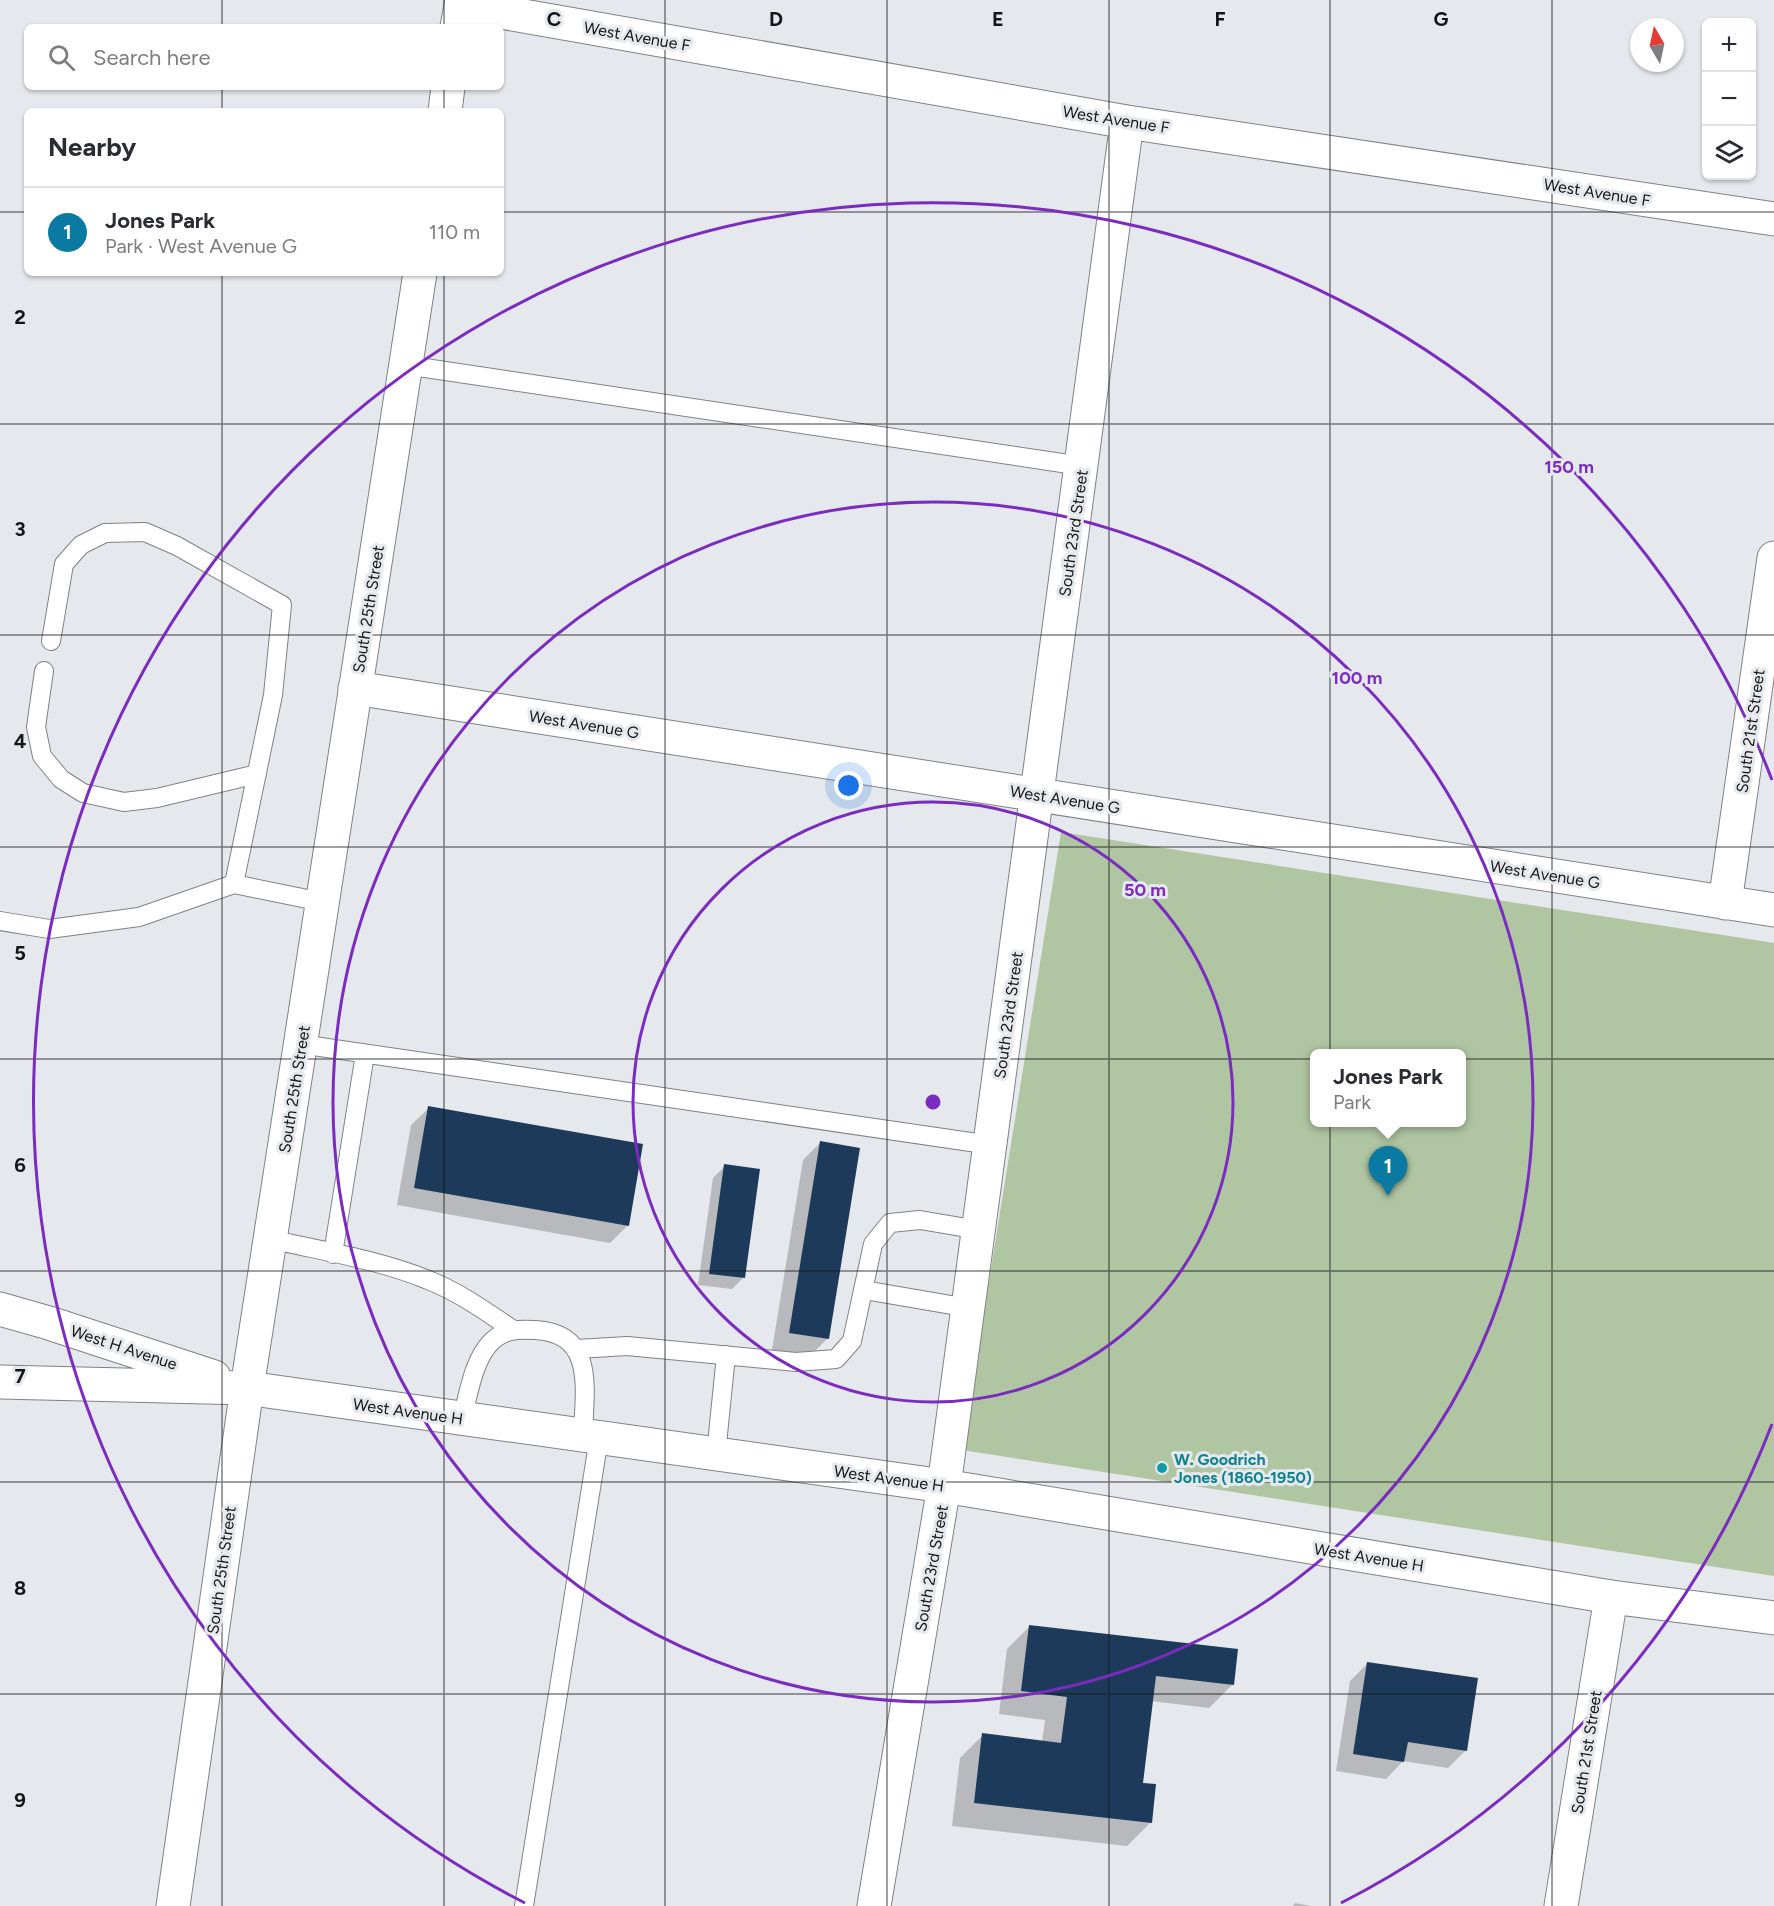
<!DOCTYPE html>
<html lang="en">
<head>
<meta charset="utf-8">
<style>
	:root { --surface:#fff; --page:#f2f2f3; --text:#2b2b33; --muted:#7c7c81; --line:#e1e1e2; --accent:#0a7aa3 }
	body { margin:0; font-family:Figtree,sans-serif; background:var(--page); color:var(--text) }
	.controls { position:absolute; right:18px; top:18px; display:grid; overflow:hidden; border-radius:9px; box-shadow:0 2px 4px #0004 }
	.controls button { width:54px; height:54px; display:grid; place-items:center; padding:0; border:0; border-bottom:2px solid var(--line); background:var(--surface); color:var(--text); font:30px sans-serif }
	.compass { position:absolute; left:1630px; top:18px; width:54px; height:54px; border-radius:50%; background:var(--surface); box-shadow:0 2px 4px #0004; rotate:351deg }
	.you { position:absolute; left:849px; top:786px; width:21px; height:21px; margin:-15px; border:4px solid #fff; border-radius:50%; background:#1a73e8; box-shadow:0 0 0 9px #1a73e833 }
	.badge { display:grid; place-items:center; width:39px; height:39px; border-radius:50%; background:var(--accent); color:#fff; font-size:20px; font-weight:700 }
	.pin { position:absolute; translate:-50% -50px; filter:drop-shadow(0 2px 3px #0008) }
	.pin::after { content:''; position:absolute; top:32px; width:21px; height:18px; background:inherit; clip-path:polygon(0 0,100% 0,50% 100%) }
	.popup { position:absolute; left:1310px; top:1049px; width:156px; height:78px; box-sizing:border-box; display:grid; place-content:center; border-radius:9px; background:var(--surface); filter:drop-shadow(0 2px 4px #0005); font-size:20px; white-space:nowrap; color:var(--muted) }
	.popup b { font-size:22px; color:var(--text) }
	.popup::after { content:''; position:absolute; left:50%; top:100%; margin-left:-12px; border:12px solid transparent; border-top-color:var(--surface) }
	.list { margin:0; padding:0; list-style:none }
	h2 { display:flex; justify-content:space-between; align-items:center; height:78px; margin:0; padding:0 24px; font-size:26px }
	h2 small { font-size:20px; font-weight:400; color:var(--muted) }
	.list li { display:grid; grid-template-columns:39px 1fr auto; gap:18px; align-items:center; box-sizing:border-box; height:90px; padding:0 24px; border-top:2px solid var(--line) }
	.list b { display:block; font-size:22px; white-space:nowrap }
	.list p { margin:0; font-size:20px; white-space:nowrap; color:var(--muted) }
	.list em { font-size:20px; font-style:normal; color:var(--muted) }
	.icon { flex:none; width:33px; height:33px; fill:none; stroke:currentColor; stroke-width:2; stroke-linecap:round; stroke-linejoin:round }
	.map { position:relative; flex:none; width:1774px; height:1906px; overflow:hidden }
	.search { position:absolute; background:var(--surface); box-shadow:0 2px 4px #0004; left:24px; top:24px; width:480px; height:66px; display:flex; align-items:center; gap:15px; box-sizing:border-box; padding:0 21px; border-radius:9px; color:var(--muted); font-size:22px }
	.panel { position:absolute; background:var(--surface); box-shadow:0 2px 4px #0004; left:24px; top:108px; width:480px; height:168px; border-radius:9px }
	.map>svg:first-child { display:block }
	.green { fill:#b0c6a2; fill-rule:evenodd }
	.shadow { fill:#0003 }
	.building { fill:#1d3a5b }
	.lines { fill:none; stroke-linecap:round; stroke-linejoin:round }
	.service-casing { stroke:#7f8285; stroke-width:20 }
	.minor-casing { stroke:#7f8285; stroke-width:35 }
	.tertiary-casing { stroke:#7f8285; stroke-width:35 }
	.secondary-casing { stroke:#7f8285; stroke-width:35 }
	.service { stroke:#fff; stroke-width:18 }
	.minor { stroke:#fff; stroke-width:33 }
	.tertiary { stroke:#fff; stroke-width:33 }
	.secondary { stroke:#fff; stroke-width:33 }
	.grid { fill:none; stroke:#141517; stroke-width:1.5; stroke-opacity:0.55 }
	.ring { fill:none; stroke:#7b2cbf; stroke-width:3 }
	.culture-dot { fill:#0f9aa8; stroke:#e5e8ec; stroke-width:2 }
	.labels { text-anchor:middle; stroke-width:6; stroke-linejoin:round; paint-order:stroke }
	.street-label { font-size:16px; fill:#141517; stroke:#e5e8ec }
	.culture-label { font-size:16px; font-weight:bold; fill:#0d838f; stroke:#e5e8ec; text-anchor:start }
	.grid-label { font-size:20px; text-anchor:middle; font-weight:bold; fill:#141517; stroke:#e5e8ec; stroke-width:6; stroke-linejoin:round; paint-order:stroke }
	.centre { fill:#7b2cbf; stroke:#e5e8ec; stroke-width:3 }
	.ring-label { font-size:18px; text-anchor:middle; font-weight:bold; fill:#7b2cbf; stroke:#e5e8ec; stroke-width:6; stroke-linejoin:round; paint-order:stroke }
</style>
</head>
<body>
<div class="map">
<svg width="1774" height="1906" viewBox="0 0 1774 1906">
	<rect width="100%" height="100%" fill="#e5e8ec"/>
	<path class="green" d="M1061 832 1774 943V1576L962 1450ZM1314 1054H1462V1122H1314Z"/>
	<path class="shadow" d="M429 1108 628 1225 610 1243 397 1205 411 1125Z
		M820 1143 828 1338 810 1356 772 1350 803 1160Z
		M725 1166 743 1278 732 1289 698 1285 713 1178Z
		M1030 1626 1232 1685 1209 1708 1151 1701 1141 1784 1150 1823 1127 1846 952 1826 960 1758 983 1735 1042 1742 1045 1720 999 1714 1007 1649Z
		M1368 1663 1466 1750 1448 1768 1403 1761 1386 1779 1336 1771 1350 1681Z
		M1295 1903 1311 1906H1293Z"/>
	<path class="building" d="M428 1106 643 1144 629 1226 414 1188Z
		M820 1141 860 1148 829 1339 789 1333Z
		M724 1164 760 1169 745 1278 709 1274Z
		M1029 1625 1238 1649 1234 1685 1156 1676 1143 1783 1156 1784 1152 1823 974 1803 982 1733 1061 1743 1067 1697 1021 1691Z
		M1367 1662 1478 1678 1467 1751 1408 1742 1404 1762 1353 1754Z"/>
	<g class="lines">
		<defs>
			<path id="service" d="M405 365 1082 466
				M51 641 64 564 81 545 105 533 145 532 177 546 282 605 273 695 234 884
				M44 671 36 727 42 756 61 779 83 793 124 802 157 798 257 774
				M0 921 49 929 139 917 234 884 322 902
				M300 1044 991 1145
				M270 1239C321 1251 381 1260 428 1280 459 1292 485 1311 512 1329
				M333 1254 365 1054
				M864 1290 969 1308
				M577 1349 627 1346 796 1362 836 1359 852 1341 873 1244 890 1223 920 1220 979 1230
				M462 1418C469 1393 473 1360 492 1341 505 1329 519 1329 535 1330 597 1333 584 1392 583 1435
				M716 1454 726 1355
				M524 1906 599 1438"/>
			<path id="minor" d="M461 5 1127 122 1774 219
				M355 688 1774 910
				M1725 903 1774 558
				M874 1906 944 1486 1127 122
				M1561 1906 1611 1597"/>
			<path id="tertiary" d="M457 27 462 0
				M445 111 448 87
				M173 1906 247 1388 420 273"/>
			<path id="secondary" d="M0 1309 49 1323 214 1377
				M0 1382 247 1388 944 1486 1611 1597 1774 1618"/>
		</defs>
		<use href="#service" class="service-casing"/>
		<use href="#minor" class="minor-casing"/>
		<use href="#tertiary" class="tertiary-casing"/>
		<use href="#secondary" class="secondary-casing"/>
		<use href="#service" class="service"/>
		<use href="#minor" class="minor"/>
		<use href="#tertiary" class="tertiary"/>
		<use href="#secondary" class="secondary"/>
	</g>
	<path class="grid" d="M222 0V27M444 0V27M665 0V1906M887 0V1906M1109 0V1906M1330 0V1906M1552 0V1906M222 87V111M444 87V111M0 212H27M501 212H1774M222 273V1906M444 273V1906M0 424H1774M0 635H1774M0 847H1774M0 1059H1774M0 1271H1774M0 1482H1774M0 1694H1774"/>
	<g class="ring">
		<circle cx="933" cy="1102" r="300"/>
		<circle cx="933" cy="1102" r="600"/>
		<path d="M1772 1424A899 899 0 0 1 1341 1903M525 1903A899 899 0 1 1 1772 780"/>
	</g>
	<circle class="culture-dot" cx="1162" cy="1468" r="6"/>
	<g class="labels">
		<g class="street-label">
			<text transform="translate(637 36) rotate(10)" y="6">West Avenue F</text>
			<text transform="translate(1116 119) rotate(9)" y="6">West Avenue F</text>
			<text transform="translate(1597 192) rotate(9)" y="6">West Avenue F</text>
			<text transform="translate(1073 533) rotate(-82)" y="6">South 23rd Street</text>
			<text transform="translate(368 609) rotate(-81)" y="6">South 25th Street</text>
			<text transform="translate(584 724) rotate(9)" y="6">West Avenue G</text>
			<text transform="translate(1750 731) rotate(-82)" y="6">South 21st Street</text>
			<text transform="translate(1065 799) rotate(9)" y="6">West Avenue G</text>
			<text transform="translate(1545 874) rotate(9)" y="6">West Avenue G</text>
			<text transform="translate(1008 1015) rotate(-82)" y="6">South 23rd Street</text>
			<text transform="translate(294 1089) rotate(-81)" y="6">South 25th Street</text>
			<text transform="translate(124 1347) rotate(18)" y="6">West H Avenue</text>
			<text transform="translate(408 1411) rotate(8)" y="6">West Avenue H</text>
			<text transform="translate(889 1478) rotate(8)" y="6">West Avenue H</text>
			<text transform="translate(1369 1557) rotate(9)" y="6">West Avenue H</text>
			<text transform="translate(931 1568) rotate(-80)" y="6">South 23rd Street</text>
			<text transform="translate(221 1570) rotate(-82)" y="6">South 25th Street</text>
			<text transform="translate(1586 1752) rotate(-81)" y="6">South 21st Street</text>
		</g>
		<g class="culture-label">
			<text x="1174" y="1465">W. Goodrich<tspan x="1174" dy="18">Jones (1860-1950)</tspan></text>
		</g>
	</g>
	<g class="grid-label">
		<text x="554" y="26">C</text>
		<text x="776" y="26">D</text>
		<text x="998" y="26">E</text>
		<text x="1220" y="26">F</text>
		<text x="1441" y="26">G</text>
		<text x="20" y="324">2</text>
		<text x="20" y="536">3</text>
		<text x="20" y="748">4</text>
		<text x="20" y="960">5</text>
		<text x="20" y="1172">6</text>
		<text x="20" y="1383">7</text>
		<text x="20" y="1595">8</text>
		<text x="20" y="1807">9</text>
	</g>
	<circle cx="933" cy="1102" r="9" class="centre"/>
	<g class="ring-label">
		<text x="1569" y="473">150 m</text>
		<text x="1357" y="684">100 m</text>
		<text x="1145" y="896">50 m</text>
	</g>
</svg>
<div class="controls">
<button>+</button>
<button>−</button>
<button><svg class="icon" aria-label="layers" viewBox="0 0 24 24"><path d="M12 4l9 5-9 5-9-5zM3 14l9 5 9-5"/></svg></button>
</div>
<svg class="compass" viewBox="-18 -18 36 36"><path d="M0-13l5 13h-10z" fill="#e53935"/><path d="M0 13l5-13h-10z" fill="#7c7c81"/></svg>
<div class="you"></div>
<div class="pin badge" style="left:1388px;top:1196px">1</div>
<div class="popup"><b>Jones Park</b>Park</div>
<div class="search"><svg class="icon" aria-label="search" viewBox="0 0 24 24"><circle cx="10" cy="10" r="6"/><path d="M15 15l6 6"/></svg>Search here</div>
<section class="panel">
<h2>Nearby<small></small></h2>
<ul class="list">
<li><span class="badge">1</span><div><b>Jones Park</b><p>Park · West Avenue G</p></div><em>110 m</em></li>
</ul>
</section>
</div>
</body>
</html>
